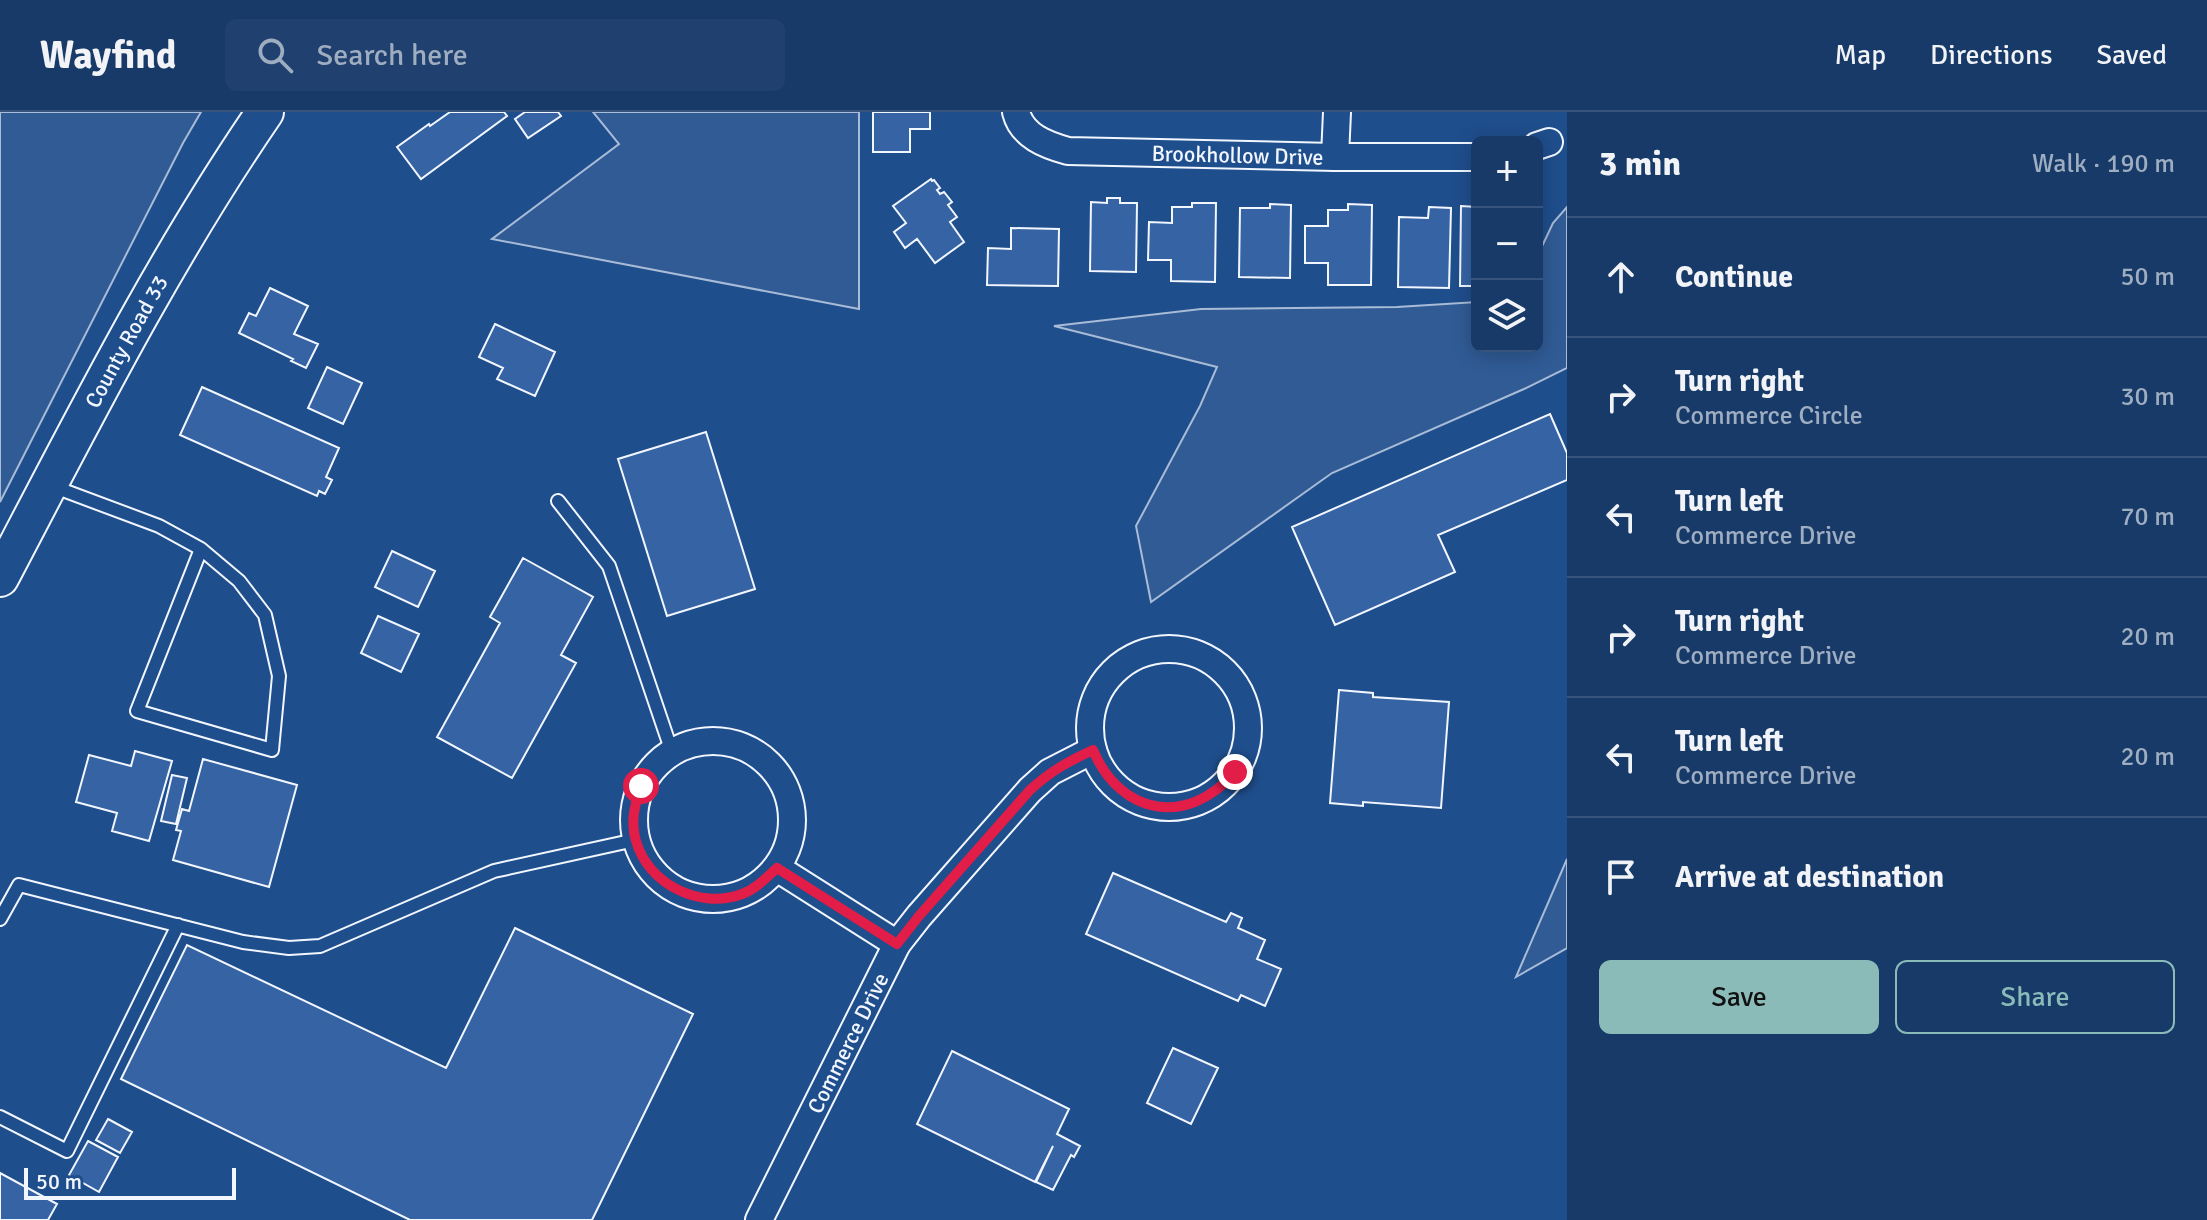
<!DOCTYPE html>
<html lang="en">
<head>
<meta charset="utf-8">
<style>
	:root { --surface:#173a69; --page:#20416f; --text:#f1f3f6; --muted:#9eadc0; --line:#36547d; --accent:#8bbbb9 }
	body { margin:0; font-family:Signika,sans-serif; background:var(--page); color:var(--text) }
	.controls { position:absolute; right:24px; top:24px; display:grid; overflow:hidden; border-radius:12px; box-shadow:0 4px 20px #0003 }
	.controls button { width:72px; height:72px; display:grid; place-items:center; padding:0; border:0; border-bottom:2px solid var(--line); background:var(--surface); color:var(--text); font:40px sans-serif }
	.scale { position:absolute; left:24px; bottom:20px; width:212px; box-sizing:border-box; padding-left:8px; border:4px solid #f2f6ff; border-top:0; font-size:22px; line-height:28px; white-space:nowrap; color:#f2f6ff; -webkit-text-stroke:6px #1f4e8c; paint-order:stroke }
	.stop { position:absolute; width:24px; height:24px; margin:-18px; border:6px solid #e11d48; border-radius:50%; background:#fff }
	.stop.end { background:#e11d48; border-color:#fff; box-shadow:0 2px 8px #0008 }
	.list { margin:0; padding:0; list-style:none }
	h2 { display:flex; justify-content:space-between; align-items:center; height:104px; margin:0; padding:0 32px; font-size:34px }
	h2 small { font-size:26px; font-weight:400; color:var(--muted) }
	.list li { display:grid; grid-template-columns:52px 1fr auto; gap:24px; align-items:center; box-sizing:border-box; height:120px; padding:0 32px; border-top:2px solid var(--line) }
	.list b { display:block; font-size:30px; white-space:nowrap }
	.list p { margin:0; font-size:26px; white-space:nowrap; color:var(--muted) }
	.list em { font-size:26px; font-style:normal; color:var(--muted) }
	.actions { display:flex; gap:16px; padding:24px 32px }
	.actions a { flex:1; padding:18px 0; border:2px solid var(--accent); border-radius:12px; text-align:center; font-size:28px; color:var(--accent) }
	.actions .main { background:var(--accent); color:#111 }
	.icon { flex:none; width:44px; height:44px; fill:none; stroke:currentColor; stroke-width:2; stroke-linecap:round; stroke-linejoin:round }
	.map { position:relative; flex:none; width:1567px; height:1108px; overflow:hidden }
	header { display:flex; align-items:center; gap:48px; box-sizing:border-box; height:112px; padding:0 40px; background:var(--surface); border-bottom:2px solid var(--line) }
	header strong { font-size:38px }
	nav { display:flex; gap:44px; margin-inline-start:auto; font-size:28px }
	.search { width:560px; height:72px; background:var(--page); display:flex; align-items:center; gap:20px; box-sizing:border-box; padding:0 28px; border-radius:12px; color:var(--muted); font-size:30px }
	main { display:flex }
	aside { flex:1; background:var(--surface) }
	.map>svg:first-child { display:block }
	.built { fill:#305b95; stroke:#a8bbd7; stroke-width:2 }
	.building { fill:#3563a3; stroke:#f2f6ff; stroke-width:2 }
	.lines { fill:none; stroke-linecap:round; stroke-linejoin:round }
	.lane-casing { stroke:#f2f6ff; stroke-width:16 }
	.street-casing { stroke:#f2f6ff; stroke-width:30 }
	.secondary-casing { stroke:#f2f6ff; stroke-width:40 }
	.lane { stroke:#1f4e8c; stroke-width:12 }
	.street { stroke:#1f4e8c; stroke-width:26 }
	.secondary { stroke:#1f4e8c; stroke-width:36 }
	.route { stroke:#e11d48; stroke-width:10 }
	.labels { text-anchor:middle; stroke-width:6; stroke-linejoin:round; paint-order:stroke }
	.street-label { font-size:22px; fill:#f2f6ff; stroke:#1f4e8c }
</style>
</head>
<body>
<header>
<strong>Wayfind</strong>
<div class="search"><svg class="icon" aria-label="search" viewBox="0 0 24 24"><circle cx="10" cy="10" r="6"/><path d="M15 15l6 6"/></svg>Search here</div>
<nav><a>Map</a><a>Directions</a><a>Saved</a></nav>
</header>
<main>
<div class="map">
<svg width="1567" height="1108" viewBox="0 0 1567 1108">
	<rect width="100%" height="100%" fill="#1f4e8c"/>
	<path class="built" d="M0 0H201L183 31 0 390Z
		M593 0H859V197L492 127 619 32Z
		M1567 95V256L1524 277 1332 361 1151 490 1136 414 1200 294 1217 255 1054 214 1201 197 1397 195 1477 190V234H1537V145L1553 111Z
		M1567 747V836L1516 865Z"/>
	<path class="building" d="M450 0H504L507 4 421 67 397 35 429 12 430 14Z
		M525 0H558L561 4 528 26 515 7Z
		M873 0H930V17H910V40H873Z
		M931 67 932 69 934 68 940 76 937 78 940 82 944 80 952 90 948 93 957 105 950 110 964 130 935 151 917 127 905 136 894 120 906 111 893 94Z
		M1107 86H1120V91H1137L1136 160 1090 159 1091 90 1107 91Z
		M1192 91H1216L1215 170 1171 169V148H1148L1149 110 1172 111V95H1192Z
		M1270 92 1291 93 1290 166 1239 165 1240 96H1270Z
		M1348 92 1372 93 1371 173H1328V151H1305V114H1328V98H1348Z
		M1461 94 1477 95V174H1460Z
		M1429 95 1451 96 1449 176 1398 175 1399 105 1428 106Z
		M1011 116 1059 117 1058 174 987 173 988 136 1011 137Z
		M270 176 308 194 294 222 318 232 306 256 291 249 293 247 239 221 249 201 256 204Z
		M495 212 555 240 535 284 497 267 503 256 479 245Z
		M327 255 362 271 343 312 308 296Z
		M202 275 339 336 326 365 332 368 325 382 319 379 317 384 180 323Z
		M1550 302 1567 341V368L1438 423 1455 460 1335 513 1292 415Z
		M706 320 755 477 667 504 618 347Z
		M392 439 435 459 418 495 375 475Z
		M523 446 593 485 561 543 576 551 512 666 437 625 500 511 490 505Z
		M378 504 419 522 401 560 361 541Z
		M1339 578 1373 581V585L1449 590 1441 696 1363 690V694L1330 691Z
		M135 639 172 649 149 729 112 719 117 701 76 690 89 643 131 654Z
		M203 647 297 673 269 775 173 748 181 719 176 718 182 697 189 699Z
		M172 663 187 666 176 712 161 709Z
		M1113 761 1226 810 1231 801 1242 806 1238 816 1265 828 1257 847 1281 857 1265 894 1241 883 1238 889 1086 822Z
		M515 816 693 902 592 1108H410L121 967 187 833 446 956Z
		M1173 936 1218 956 1191 1012 1147 991Z
		M952 939 1069 997 1057 1022 1080 1034 1074 1045 1071 1043 1053 1078 1036 1070 1053 1034 1035 1070 917 1012Z
		M108 1007 132 1020 120 1041 96 1028Z
		M88 1029 118 1045 99 1080 69 1063Z
		M0 1061 57 1092 48 1108H0Z"/>
	<g class="lines">
		<defs>
			<path id="lane" d="M52 374 159 414 201 437 239 469 265 503 279 564 272 638 137 599 201 437
				M558 389 609 454 672 640
				M0 807 19 773 243 830 289 836 320 834 494 759 635 728
				M0 1005 67 1039 178 813"/>
			<g id="street">
				<path id="s1" d="M1016 0C1022 24 1046 33 1068 39L1335 45H1477"/>
				<path d="M1537 34 1549 30"/>
				<path d="M1335 45 1337 0"/>
				<circle cx="1169" cy="616" r="79"/>
				<circle cx="713" cy="708" r="79"/>
				<path d="M777 756 897 832"/>
				<path id="s2" d="M759 1108 897 832 919 804 1030 678 1050 660 1093 638"/>
			</g>
			<g id="secondary">
				<path id="s3" d="M0 466C83 308 164 147 265 0"/>
			</g>
		</defs>
		<use href="#lane" class="lane-casing"/>
		<use href="#street" class="street-casing"/>
		<use href="#secondary" class="secondary-casing"/>
		<use href="#lane" class="lane"/>
		<use href="#street" class="street"/>
		<use href="#secondary" class="secondary"/>
	</g>
	<g class="lines">
		<path class="route" d="M641 674C635 692 630 710 636 729 648 772 700 798 742 782 756 777 767 765 777 756L897 832 919 804 1030 678C1051 659 1067 650 1093 638 1121 704 1188 715 1235 660"/>
	</g>
	<g class="labels">
		<g class="street-label">
			<text dy="8" stroke="none"><textPath href="#s1" startOffset="238">Brookhollow Drive</textPath></text>
			<text dy="8" stroke="none"><textPath href="#s3" startOffset="268">County Road 33</textPath></text>
			<text dy="8" stroke="none"><textPath href="#s2" startOffset="198">Commerce Drive</textPath></text>
		</g>
	</g>
</svg>
<div class="controls">
<button>+</button>
<button>−</button>
<button><svg class="icon" aria-label="layers" viewBox="0 0 24 24"><path d="M12 4l9 5-9 5-9-5zM3 14l9 5 9-5"/></svg></button>
</div>
<div class="scale">50 m</div>
<div class="stop" style="left:641px;top:674px"></div>
<div class="stop end" style="left:1235px;top:660px"></div>
</div>
<aside>
<h2>3 min<small>Walk · 190 m</small></h2>
<ul class="list">
<li><svg class="icon" aria-label="ahead" viewBox="0 0 24 24"><path d="M12 20V5M6 11l6-6 6 6"/></svg><div><b>Continue</b></div><em>50 m</em></li>
<li><svg class="icon" aria-label="right" viewBox="0 0 24 24"><path d="M7 20v-9h11M14 6l5 5-5 5"/></svg><div><b>Turn right</b><p>Commerce Circle</p></div><em>30 m</em></li>
<li><svg class="icon" aria-label="left" viewBox="0 0 24 24"><path d="M17 20v-9H6M10 6l-5 5 5 5"/></svg><div><b>Turn left</b><p>Commerce Drive</p></div><em>70 m</em></li>
<li><svg class="icon" aria-label="right" viewBox="0 0 24 24"><path d="M7 20v-9h11M14 6l5 5-5 5"/></svg><div><b>Turn right</b><p>Commerce Drive</p></div><em>20 m</em></li>
<li><svg class="icon" aria-label="left" viewBox="0 0 24 24"><path d="M17 20v-9H6M10 6l-5 5 5 5"/></svg><div><b>Turn left</b><p>Commerce Drive</p></div><em>20 m</em></li>
<li><svg class="icon" aria-label="arrive" viewBox="0 0 24 24"><path d="M6 21V4h12l-3 4 3 4H6"/></svg><div><b>Arrive at destination</b></div></li>
</ul>
<div class="actions"><a class="main">Save</a><a>Share</a></div>
</aside>
</main>
</body>
</html>
